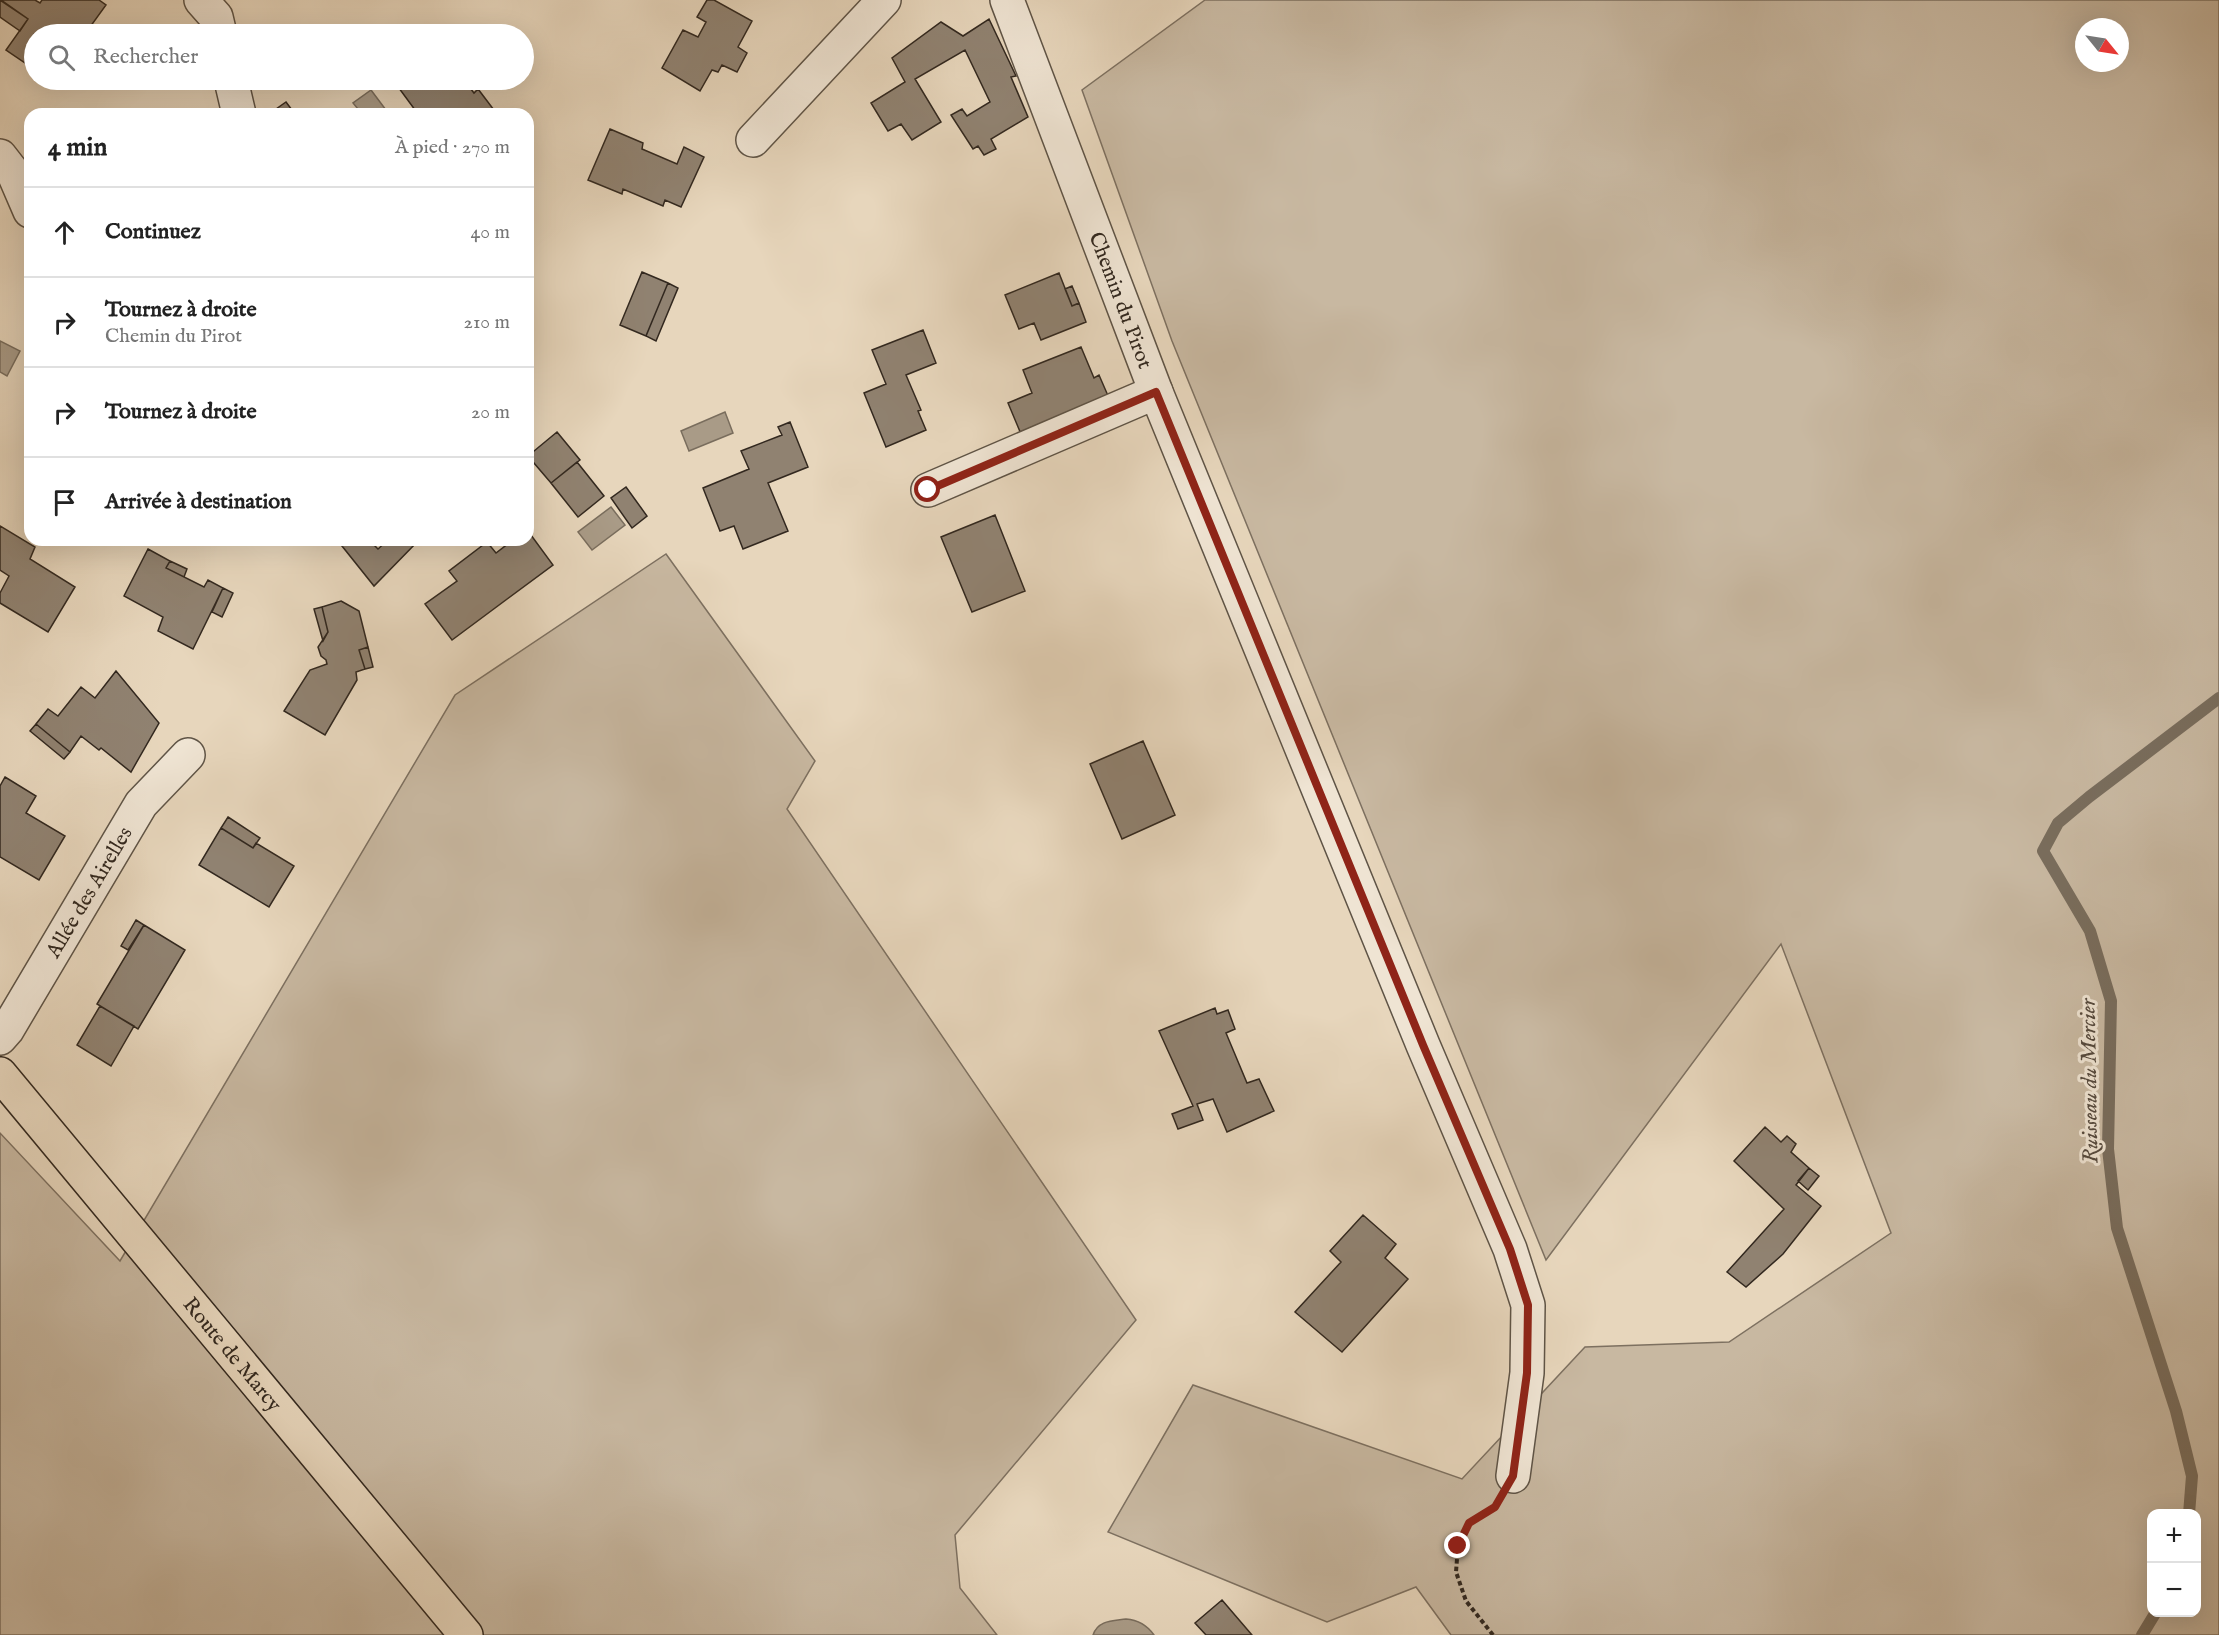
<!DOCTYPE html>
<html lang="fr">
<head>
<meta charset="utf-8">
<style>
	:root { --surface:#fff; --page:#f2f2f2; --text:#222; --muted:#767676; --line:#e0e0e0 }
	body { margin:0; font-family:"IM FELL English",serif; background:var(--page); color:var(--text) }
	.controls { position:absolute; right:18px; bottom:18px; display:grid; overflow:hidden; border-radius:12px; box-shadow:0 6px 24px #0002 }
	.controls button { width:54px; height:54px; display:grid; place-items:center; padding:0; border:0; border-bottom:2px solid var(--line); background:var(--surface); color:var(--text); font:30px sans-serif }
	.compass { position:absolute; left:2075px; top:18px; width:54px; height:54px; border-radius:50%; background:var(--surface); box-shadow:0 6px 24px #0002; rotate:120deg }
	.stop { position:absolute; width:18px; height:18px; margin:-14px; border:4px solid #8f2418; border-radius:50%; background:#fff }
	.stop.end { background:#8f2418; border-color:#fff; box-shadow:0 2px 6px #0008 }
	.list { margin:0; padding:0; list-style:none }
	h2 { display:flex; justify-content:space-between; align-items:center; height:78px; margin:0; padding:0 24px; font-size:26px }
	h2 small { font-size:20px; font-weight:400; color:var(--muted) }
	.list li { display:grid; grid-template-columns:39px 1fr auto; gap:18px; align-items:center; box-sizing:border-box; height:90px; padding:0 24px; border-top:2px solid var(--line) }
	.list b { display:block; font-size:22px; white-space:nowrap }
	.list p { margin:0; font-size:20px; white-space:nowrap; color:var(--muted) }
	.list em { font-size:20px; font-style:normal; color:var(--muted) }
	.icon { flex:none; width:33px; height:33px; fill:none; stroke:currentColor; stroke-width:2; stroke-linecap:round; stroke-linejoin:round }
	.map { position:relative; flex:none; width:2219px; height:1635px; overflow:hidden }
	.search { position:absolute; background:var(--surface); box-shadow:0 6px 24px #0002; left:24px; top:24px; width:510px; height:66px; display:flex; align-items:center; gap:15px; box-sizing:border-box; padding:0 21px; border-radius:33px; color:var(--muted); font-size:22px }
	.panel { position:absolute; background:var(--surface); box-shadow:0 6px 24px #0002; left:24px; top:108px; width:510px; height:438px; border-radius:18px }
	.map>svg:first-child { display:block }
	.green { fill:#c8b8a1; stroke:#7d7060; stroke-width:1.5; fill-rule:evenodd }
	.water { fill:#a99b87; stroke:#796d5d; stroke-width:1.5 }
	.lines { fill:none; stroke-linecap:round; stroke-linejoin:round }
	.stream { stroke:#796d5d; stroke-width:12 }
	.building { fill:#908271; stroke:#32281f; stroke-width:1.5 }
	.minor-casing { stroke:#5f5446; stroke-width:36 }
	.major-casing { stroke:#32281f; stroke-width:36 }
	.path { stroke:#32281f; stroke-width:4; stroke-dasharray:4.5 3; stroke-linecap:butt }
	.minor { stroke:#efe4d3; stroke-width:33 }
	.major { stroke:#e7d6bc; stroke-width:33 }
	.route { stroke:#8f2418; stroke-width:8 }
	.labels { text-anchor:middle; stroke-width:6; stroke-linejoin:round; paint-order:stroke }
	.street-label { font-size:21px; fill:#32281f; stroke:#efe4d3 }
	.water-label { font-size:22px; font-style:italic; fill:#564a3e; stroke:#efe4d3 }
</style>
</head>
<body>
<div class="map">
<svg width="2219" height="1635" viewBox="0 0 2219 1635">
	<rect width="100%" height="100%" fill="#e7d6bc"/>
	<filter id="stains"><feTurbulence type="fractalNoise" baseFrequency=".00333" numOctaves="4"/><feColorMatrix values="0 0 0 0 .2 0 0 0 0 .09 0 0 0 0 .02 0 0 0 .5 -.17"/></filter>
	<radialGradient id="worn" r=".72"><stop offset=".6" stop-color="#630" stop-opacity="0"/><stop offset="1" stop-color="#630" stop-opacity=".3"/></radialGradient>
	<path class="green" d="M1205 0H2219V1635H1451L1416 1587 1327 1622 1108 1532 1193 1385 1462 1479 1585 1347 1729 1342 1891 1233 1781 944 1546 1260 1172 341 1082 90ZM2084 27H2120V63H2084ZM2152 1514H2196V1612H2152Z
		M666 554 815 761 787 809 1136 1320 955 1535 960 1588 997 1635H0V1133L120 1261 455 695Z"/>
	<path class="water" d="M371 90 389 114H362L353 103Z
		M0 341 20 351 7 376 0 372Z
		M725 412 733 433 689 451 681 431Z
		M611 507 625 525 592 550 578 532Z
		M1126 1619C1138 1620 1147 1625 1154 1635H1093C1098 1620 1113 1621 1126 1619Z"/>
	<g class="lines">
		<path class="stream" d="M2189 1514 2192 1476 2176 1411 2117 1228 2108 1149 2111 1001 2090 931 2043 851 2058 823 2089 797 2219 698
			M2142 1635 2156 1612"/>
	</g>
	<path class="building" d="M0 0 28 19 20 31 0 17Z
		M1 0H35L40 3 42 0H99L106 5 85 34H34V69L6 50 28 19Z
		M707 0H714L752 21 738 47 747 53 737 72 722 65 718 72 712 70 700 91 662 68 683 30 698 37 706 22 697 17Z
		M989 19 1016 76 1011 77 1028 117 991 139 996 149 984 155 978 146 973 149 951 115 962 109 967 116 990 102 965 50 915 79 941 122 912 140 901 124 888 131 871 103 905 82 892 58 941 22 963 36Z
		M393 80H464L474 93 478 89 497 114H418Z
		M286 102 295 114H269Z
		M610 129 643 143 642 149 677 164 684 147 704 157 681 207 665 200 663 206 623 189 622 194 588 180Z
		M642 272 668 283 646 336 620 325Z
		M1059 273 1072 306 1079 303 1086 322 1041 340 1034 323 1019 329 1005 295Z
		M668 283 678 288 656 341 646 336Z
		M1072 286 1079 303 1072 306 1065 289Z
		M923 330 936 363 906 375 921 410 918 411 926 430 886 447 864 393 886 384 872 350Z
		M1081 347 1094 378 1099 375 1109 398 1021 434 1008 403 1032 393 1023 370Z
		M790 422 808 467 768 483 788 531 743 549 734 526 720 531 703 488 749 469 741 451 782 435 778 427Z
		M557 432 580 460 551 483 528 456Z
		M577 462 604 496 578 517 551 483Z
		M626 487 647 516 632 528 611 498Z
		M995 515 1025 591 972 612 941 537Z
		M0 526 35 547 30 559 75 587 48 632 0 603V593L9 576 0 570Z
		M528 531 553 565 452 640 425 604 457 581 449 571 487 542 496 553 513 540H528Z
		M348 540H369L378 549 388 540H419L374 586 342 546Z
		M148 549 170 561 166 568 204 587 208 580 223 588 193 649 158 631 163 617 124 596Z
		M170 561 187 569 184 577 166 568Z
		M223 588 233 593 222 617 212 612Z
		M341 601 359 611 368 647 359 650 365 669 356 672 357 680 325 735 284 711 310 670 327 664 326 660 321 656 318 647 328 632 322 607Z
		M322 607 328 632 323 641 314 609Z
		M368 647 373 667 365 669 359 650Z
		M116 671 159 723 131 772 101 748 99 750 81 736 70 752 36 724 48 709 58 716 81 687 95 698Z
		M36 724 70 752 64 759 30 731Z
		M1143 741 1175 815 1122 839 1090 764Z
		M5 777 36 796 26 813 65 836 39 880 0 857V786Z
		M228 817 260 838 253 848 221 828Z
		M221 828 253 848 256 843 294 866 269 907 199 865Z
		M136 920 144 925 128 950 121 946Z
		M144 925 185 950 138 1029 97 1004Z
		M100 1006 134 1026 111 1066 77 1045Z
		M1215 1008 1217 1014 1228 1010 1235 1029 1226 1033 1247 1083 1259 1079 1274 1111 1227 1132 1213 1099 1197 1104 1203 1120 1178 1129 1172 1114 1193 1106 1159 1031Z
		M1765 1127 1781 1142 1787 1136 1796 1144 1791 1152 1809 1168 1796 1185 1821 1206 1783 1254 1746 1287 1727 1272 1784 1209 1734 1161Z
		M1809 1168 1819 1176 1808 1190 1798 1181Z
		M1363 1215 1396 1244 1385 1258 1408 1279 1342 1352 1295 1312 1341 1262 1330 1251Z
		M1222 1600 1252 1635H1206L1195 1623Z"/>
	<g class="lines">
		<defs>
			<g id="minor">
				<path d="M201 0 216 17 220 34"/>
				<path id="s1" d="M1007 0 1156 392 1423 1045 1510 1249 1528 1305 1527 1373 1513 1476"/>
				<path d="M231 80 239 114"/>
				<path d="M753 140 884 0"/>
				<path d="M0 156 14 174 30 211"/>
				<path d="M928 490 1156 392"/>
				<path id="s2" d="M0 1038 7 1030 141 804 188 755"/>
			</g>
			<g id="major">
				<path id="s3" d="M0 1074 466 1635"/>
			</g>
		</defs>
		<use href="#minor" class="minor-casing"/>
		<use href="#major" class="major-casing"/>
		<path class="path" d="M1493 1635 1466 1601 1456 1572 1458 1546 1469 1523 1495 1508"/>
		<use href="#minor" class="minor"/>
		<use href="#major" class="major"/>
	</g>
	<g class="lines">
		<path class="route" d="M928 490 1156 392 1423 1045 1510 1249 1528 1305 1527 1373 1513 1476 1495 1507 1469 1523 1458 1546"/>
	</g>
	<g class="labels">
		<g class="street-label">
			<text dy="7" stroke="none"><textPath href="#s1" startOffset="321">Chemin du Pirot</textPath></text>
			<text dy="7" stroke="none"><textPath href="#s2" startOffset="171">Allée des Airelles</textPath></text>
			<text dy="7" stroke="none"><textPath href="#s3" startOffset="364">Route de Marcy</textPath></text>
		</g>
		<g class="water-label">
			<text transform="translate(2088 1081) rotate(-91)" y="8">Ruisseau du Mercier</text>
		</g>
	</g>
	<rect width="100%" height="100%" filter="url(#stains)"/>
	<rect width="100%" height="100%" fill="url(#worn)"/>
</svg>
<div class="controls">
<button>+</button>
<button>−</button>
</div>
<svg class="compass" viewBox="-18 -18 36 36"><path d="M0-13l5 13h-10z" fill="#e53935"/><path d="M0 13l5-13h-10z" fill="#767676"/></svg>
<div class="stop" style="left:928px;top:490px"></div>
<div class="stop end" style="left:1458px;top:1546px"></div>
<div class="search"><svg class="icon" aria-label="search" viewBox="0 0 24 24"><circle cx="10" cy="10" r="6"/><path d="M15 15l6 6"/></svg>Rechercher</div>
<section class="panel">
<h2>4 min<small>À pied · 270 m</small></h2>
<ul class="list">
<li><svg class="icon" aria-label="ahead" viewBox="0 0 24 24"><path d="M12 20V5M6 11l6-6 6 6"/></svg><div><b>Continuez</b></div><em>40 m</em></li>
<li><svg class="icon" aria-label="right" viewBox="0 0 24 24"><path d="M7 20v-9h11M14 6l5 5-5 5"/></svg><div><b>Tournez à droite</b><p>Chemin du Pirot</p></div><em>210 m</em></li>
<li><svg class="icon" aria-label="right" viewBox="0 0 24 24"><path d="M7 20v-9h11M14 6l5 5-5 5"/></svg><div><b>Tournez à droite</b></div><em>20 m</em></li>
<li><svg class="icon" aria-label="arrive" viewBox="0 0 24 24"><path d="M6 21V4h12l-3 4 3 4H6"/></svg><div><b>Arrivée à destination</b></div></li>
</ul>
</section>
</div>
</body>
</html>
